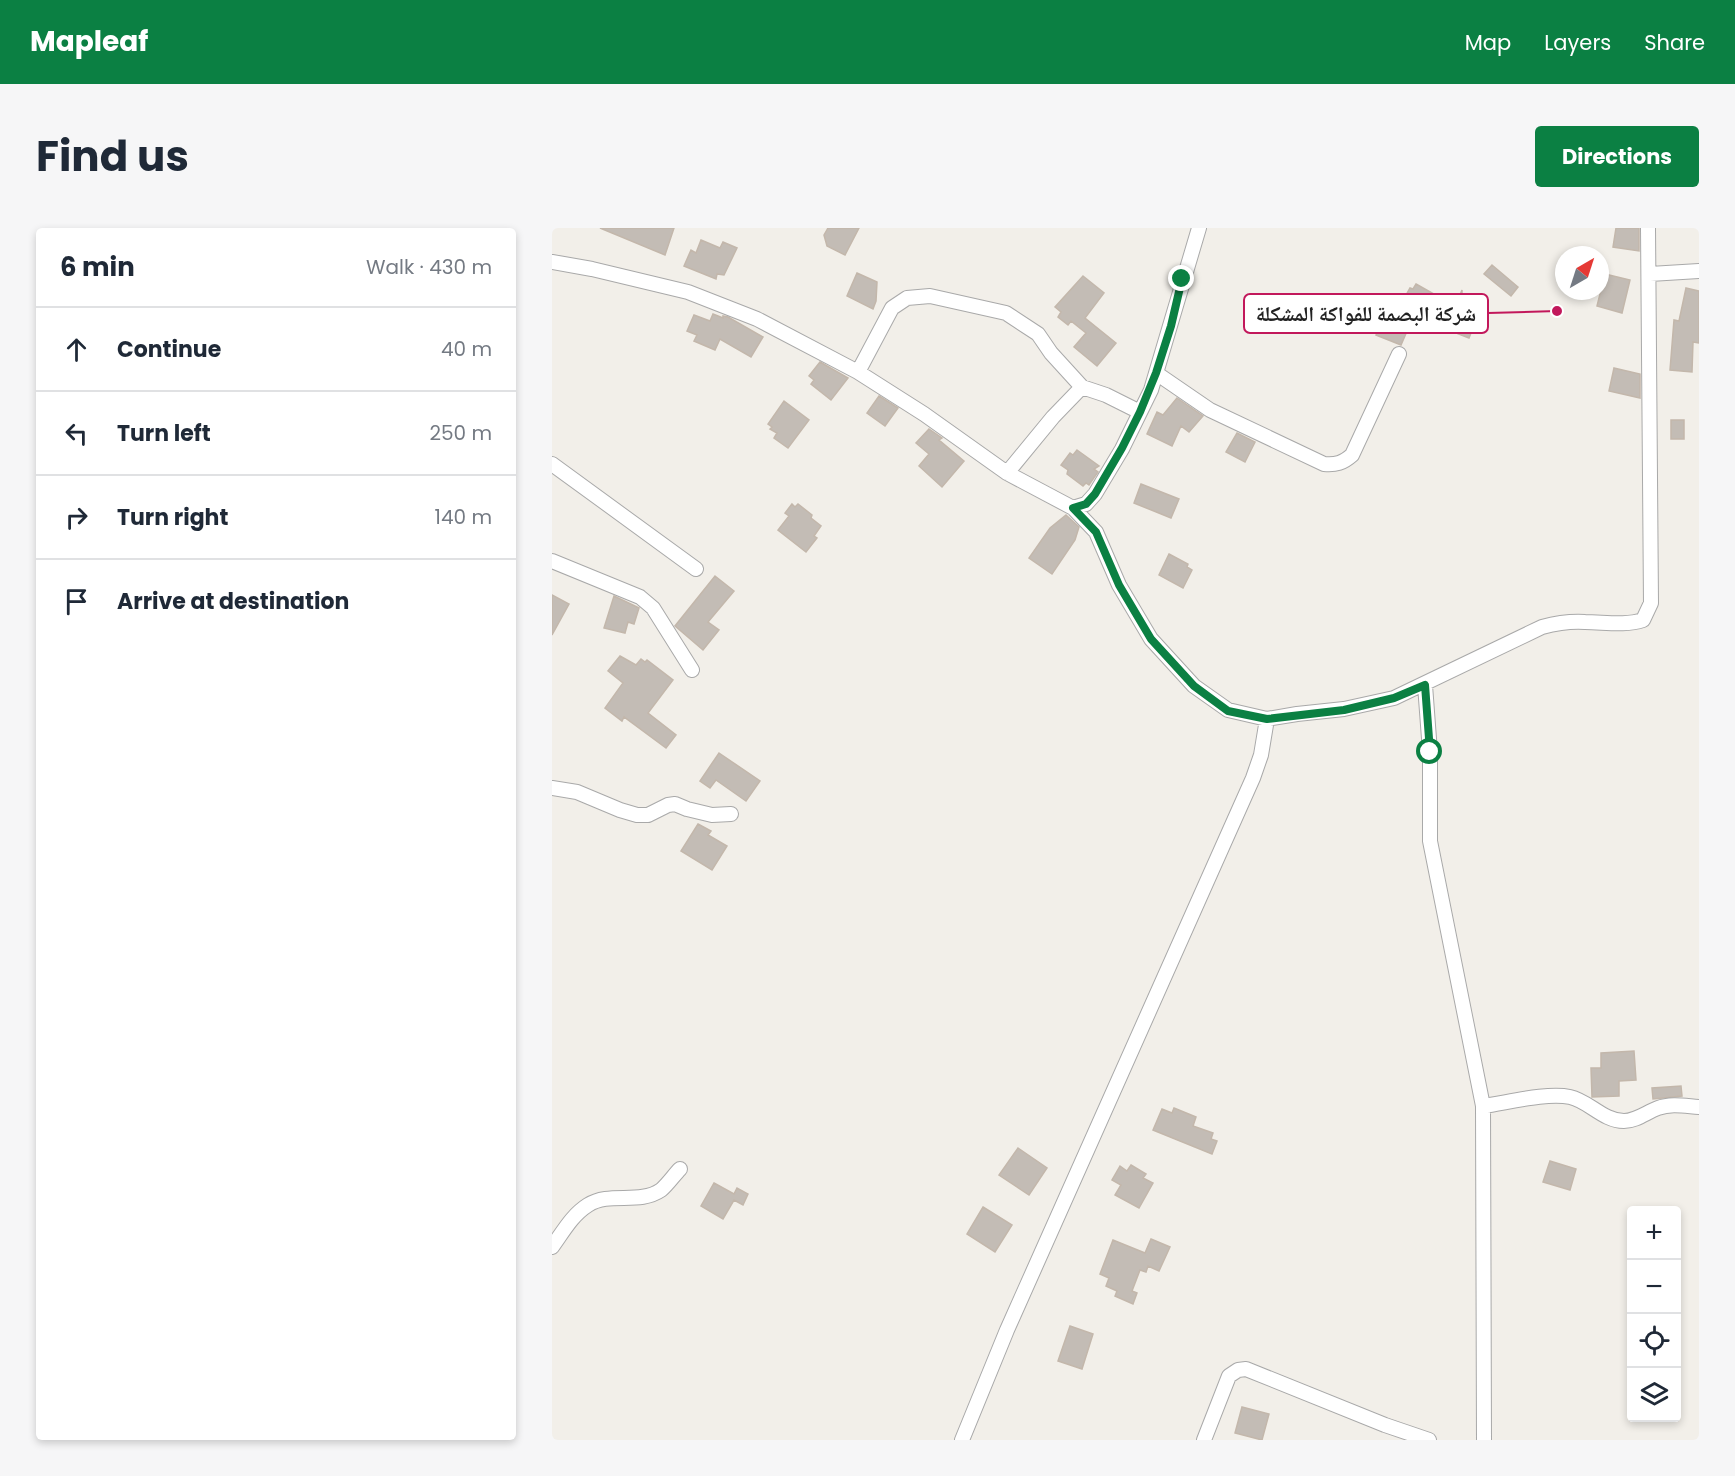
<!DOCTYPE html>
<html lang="en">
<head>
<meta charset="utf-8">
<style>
	:root { --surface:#fff; --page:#f6f6f7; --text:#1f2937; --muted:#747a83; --line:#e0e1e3; --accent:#0b8043 }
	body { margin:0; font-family:Poppins,"Noto Naskh Arabic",sans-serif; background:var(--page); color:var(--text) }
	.controls { position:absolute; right:18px; bottom:18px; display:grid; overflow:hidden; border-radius:6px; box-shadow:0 3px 9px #0003 }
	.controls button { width:54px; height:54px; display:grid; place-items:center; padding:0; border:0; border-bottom:2px solid var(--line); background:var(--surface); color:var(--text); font:30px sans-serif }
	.compass { position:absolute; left:1003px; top:18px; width:54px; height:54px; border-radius:50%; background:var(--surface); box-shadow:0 3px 9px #0003; rotate:39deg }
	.stop { position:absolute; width:18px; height:18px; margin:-14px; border:4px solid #0b8043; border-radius:50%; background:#fff }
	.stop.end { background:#0b8043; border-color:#fff; box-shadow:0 2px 6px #0008 }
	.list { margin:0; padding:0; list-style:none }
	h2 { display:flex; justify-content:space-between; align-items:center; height:78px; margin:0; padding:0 24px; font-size:26px }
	h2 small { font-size:20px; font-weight:400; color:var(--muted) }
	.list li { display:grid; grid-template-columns:39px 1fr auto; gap:18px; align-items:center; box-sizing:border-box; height:84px; padding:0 24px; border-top:2px solid var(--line) }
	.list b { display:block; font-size:22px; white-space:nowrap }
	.list em { font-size:20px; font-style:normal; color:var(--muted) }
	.icon { flex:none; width:33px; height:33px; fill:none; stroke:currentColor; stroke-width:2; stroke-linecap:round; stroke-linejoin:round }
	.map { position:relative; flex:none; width:1147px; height:1212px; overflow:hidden; border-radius:6px }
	header { display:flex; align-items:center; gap:36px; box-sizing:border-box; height:84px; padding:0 30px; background:var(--accent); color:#fff }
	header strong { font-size:28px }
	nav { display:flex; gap:33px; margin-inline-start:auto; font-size:21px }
	.intro { display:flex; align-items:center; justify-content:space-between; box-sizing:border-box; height:144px; padding:0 36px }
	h1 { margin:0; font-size:42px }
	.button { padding:15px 27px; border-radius:6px; background:var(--accent); color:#fff; font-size:21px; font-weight:700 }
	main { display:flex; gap:36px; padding:0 36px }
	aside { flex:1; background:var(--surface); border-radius:6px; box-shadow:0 3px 9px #0003 }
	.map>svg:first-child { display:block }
	.building { fill:#c3bcb5; stroke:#c3b7ab; stroke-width:1.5 }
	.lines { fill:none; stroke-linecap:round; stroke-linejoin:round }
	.street-casing { stroke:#a9a9a9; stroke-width:16 }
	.street { stroke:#fff; stroke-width:14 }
	.route { stroke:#0b8043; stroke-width:8 }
	.leader { fill:none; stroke:#c2185b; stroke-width:2 }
	.callout-dot { fill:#c2185b; stroke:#fff; stroke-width:2 }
	.callout { fill:#fff; stroke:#c2185b; stroke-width:2 }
	.callout-label { font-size:21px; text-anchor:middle; font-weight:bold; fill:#222 }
</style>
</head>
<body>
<header>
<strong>Mapleaf</strong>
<nav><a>Map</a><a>Layers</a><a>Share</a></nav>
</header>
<div class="intro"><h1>Find us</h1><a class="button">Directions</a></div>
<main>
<aside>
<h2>6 min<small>Walk · 430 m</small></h2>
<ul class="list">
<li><svg class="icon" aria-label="ahead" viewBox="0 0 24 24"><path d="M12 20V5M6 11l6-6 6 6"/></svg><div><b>Continue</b></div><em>40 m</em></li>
<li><svg class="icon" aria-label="left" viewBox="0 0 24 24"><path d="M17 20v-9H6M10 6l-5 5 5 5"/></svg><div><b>Turn left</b></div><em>250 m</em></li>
<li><svg class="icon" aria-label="right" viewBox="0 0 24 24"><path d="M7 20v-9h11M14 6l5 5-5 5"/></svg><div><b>Turn right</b></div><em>140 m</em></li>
<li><svg class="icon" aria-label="arrive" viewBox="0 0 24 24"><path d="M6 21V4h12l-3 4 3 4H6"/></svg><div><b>Arrive at destination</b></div></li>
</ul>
</aside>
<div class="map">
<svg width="1147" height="1212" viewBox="0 0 1147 1212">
	<rect width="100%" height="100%" fill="#f2efe9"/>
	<path class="building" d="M48 0H122L113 27Z
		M276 0H307L293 27 275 18 272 7Z
		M1064 0H1087V23L1061 19Z
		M149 12 168 20 171 14 185 20 172 47 165 46 164 51 132 38 139 22 144 25Z
		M940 37 966 59 959 68 932 46Z
		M305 45 325 54 324 73 321 81 295 68Z
		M1053 46 1078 52 1070 85 1045 78Z
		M531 48 552 65 533 90 564 115 545 138 522 119 534 105 519 93 516 97 506 89 509 84 503 79Z
		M864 56 889 70 875 95 862 87 849 117 824 107 834 83 843 87 858 60 861 61Z
		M1134 60 1147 63V115L1141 114 1140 144 1118 142 1122 92 1127 93Z
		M910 62V78L927 85 917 110 894 101Z
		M161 86 171 90V88L176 89 211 109 199 129 168 111 163 122 142 113 145 107 135 103 142 87 158 93Z
		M268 134 296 150 279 172 259 156 262 152 257 148Z
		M1062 140 1088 146V170L1057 163Z
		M327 168 346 180 333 198 315 185Z
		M625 170 651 188 637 204 629 198 620 218 595 206 605 184 611 187Z
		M232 173 257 192 236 220 222 210 225 205 218 201 220 199 216 196Z
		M1119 192H1132V211H1119Z
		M377 201 390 210 387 212 412 233 390 259 367 238 377 226 364 215Z
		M685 205 703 214 693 234 674 224Z
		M525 222 547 238 542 241 546 244 537 257 534 255 531 258 515 246 516 242 509 237 518 225 521 227Z
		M589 256 627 271 619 290 582 275Z
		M240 276 243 279 246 276 260 287 259 290 269 298 262 308 265 310 254 324 226 302 237 288 233 285Z
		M514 287 527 299 523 312 500 346 477 330 498 300Z
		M617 326 636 336 635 339 640 342 631 360 607 347Z
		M163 348 182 363 156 394 167 402 151 422 123 398Z
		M0 367 17 376 0 407Z
		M62 368 87 380 82 396 76 394 73 405 52 400Z
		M68 428 84 437 89 431 93 434 95 432 121 452 96 485 124 507 114 520 72 489 70 493 53 480 71 455 56 443Z
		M167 525 208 553 194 573 164 552 158 560 148 553Z
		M146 596 159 603 156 607 175 618 160 642 129 623Z
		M1082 823 1084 852 1067 853V868L1040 869 1039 840H1049V825Z
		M1129 858 1130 868 1101 871 1100 860Z
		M622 880 644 889 641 898 661 905 659 911 665 913 660 926 601 902 610 881 620 885Z
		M466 920 495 940 477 967 447 947Z
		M998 933 1024 941 1018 962 991 954Z
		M579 937 594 946 591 950 601 955 587 980 563 967 569 957 560 952 568 938 575 943Z
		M162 955 182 966 185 960 196 966 191 977 182 972 171 991 149 978Z
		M431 979 460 997 443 1024 415 1006Z
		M599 1011 618 1019 607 1043 596 1038 594 1044 588 1042 580 1063 585 1065 581 1076 563 1068 565 1063 554 1058 557 1050 548 1046 561 1012 593 1025Z
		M518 1098 541 1106 530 1141 506 1133Z
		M690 1179 717 1186 710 1212 683 1205Z"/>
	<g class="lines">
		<defs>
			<path id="street" d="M0 34 40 41 136 64 205 91 306 144 372 186 455 245 521 280 534 276 543 266 570 221 599 162 647 0
				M1098 46 1147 43
				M306 144 340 80 355 70 378 68 454 85 486 106 499 125 530 159 501 189 455 245
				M604 145 658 182 772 236C784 237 791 235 800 227L847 126
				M530 159 554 167 588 184
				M0 236 144 341
				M521 280 544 304 567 357 599 411 642 458 676 482 715 491 745 486 792 481 842 470 990 399C1005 395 1018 393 1033 394 1052 394 1073 398 1091 392L1099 375 1096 0
				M0 333 88 369 101 380 140 442
				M873 457 878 524V613L931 878 932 1212
				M0 560 25 564 68 582 85 587H96L116 577 123 576 135 581 160 587 179 586
				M931 878C954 875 995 864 1018 869 1037 873 1051 893 1072 893 1084 893 1095 884 1106 880 1119 875 1133 878 1147 879
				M0 1019C11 1004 20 987 36 977 58 963 87 977 109 962 116 956 122 947 128 941
				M410 1212 455 1102 701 550 709 527 715 491
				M652 1212 677 1148 686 1142 694 1141 833 1197 877 1212"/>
		</defs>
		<use href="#street" class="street-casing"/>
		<use href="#street" class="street"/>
	</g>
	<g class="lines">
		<path class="route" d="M630 51 619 98 604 145 588 184 570 220 543 266 534 276 521 280 544 304 567 357 599 411 642 458 676 483 715 491 792 482 842 470 873 457 878 524"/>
	</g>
	<path class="leader" d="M1005 83L936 85"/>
	<circle class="callout-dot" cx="1005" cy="83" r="6"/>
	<rect class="callout" x="692" y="66" width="244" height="39" rx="6"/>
	<g class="callout-label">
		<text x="814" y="93">شركة البصمة للفواكة المشكلة</text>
	</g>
</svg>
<div class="controls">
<button>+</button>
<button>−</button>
<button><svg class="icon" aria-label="locate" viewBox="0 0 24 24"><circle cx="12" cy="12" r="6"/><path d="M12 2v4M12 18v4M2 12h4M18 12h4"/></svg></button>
<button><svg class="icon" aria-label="layers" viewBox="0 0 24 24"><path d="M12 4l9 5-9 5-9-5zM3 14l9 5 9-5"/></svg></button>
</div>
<svg class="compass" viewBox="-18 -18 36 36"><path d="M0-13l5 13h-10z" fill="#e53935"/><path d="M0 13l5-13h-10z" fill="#747a83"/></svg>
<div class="stop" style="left:878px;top:524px"></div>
<div class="stop end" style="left:630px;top:51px"></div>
</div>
</main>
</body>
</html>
